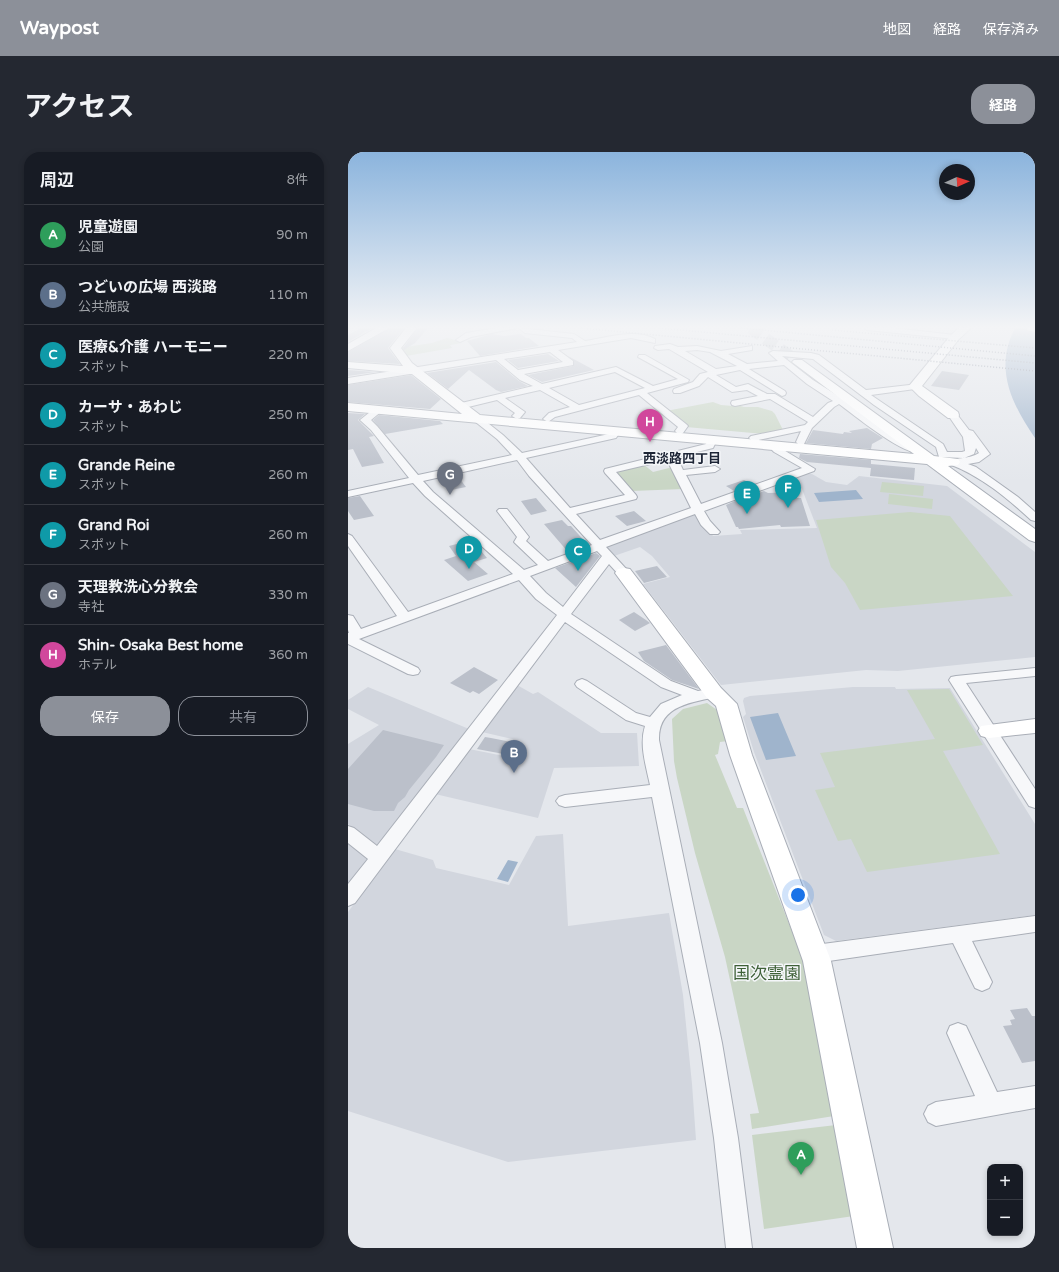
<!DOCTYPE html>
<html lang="ja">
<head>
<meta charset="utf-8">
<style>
	:root { --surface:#171b24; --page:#242831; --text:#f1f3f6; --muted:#9ea1a6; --line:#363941; --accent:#8c9099 }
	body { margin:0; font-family:"Varela Round","Noto Sans JP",sans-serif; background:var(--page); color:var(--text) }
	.controls { position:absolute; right:12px; bottom:12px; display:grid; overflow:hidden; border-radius:8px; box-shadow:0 2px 6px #0003 }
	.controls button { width:36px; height:36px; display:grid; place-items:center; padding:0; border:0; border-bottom:1px solid var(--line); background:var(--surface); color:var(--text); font:20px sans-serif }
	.compass { position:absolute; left:591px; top:12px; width:36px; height:36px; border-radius:50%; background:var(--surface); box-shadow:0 2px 6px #0003; rotate:87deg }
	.you { position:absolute; left:450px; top:743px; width:14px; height:14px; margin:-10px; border:3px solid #fff; border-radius:50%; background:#1a73e8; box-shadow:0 0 0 6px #1a73e833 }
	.badge { display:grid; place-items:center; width:26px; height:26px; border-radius:50%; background:var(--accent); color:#fff; font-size:13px; font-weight:700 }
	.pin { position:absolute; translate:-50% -33px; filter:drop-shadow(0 1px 2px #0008) }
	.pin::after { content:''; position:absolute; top:21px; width:14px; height:12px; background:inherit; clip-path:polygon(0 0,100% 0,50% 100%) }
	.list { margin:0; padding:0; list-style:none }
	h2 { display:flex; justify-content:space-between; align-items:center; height:52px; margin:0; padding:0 16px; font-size:17px }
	h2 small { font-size:13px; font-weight:400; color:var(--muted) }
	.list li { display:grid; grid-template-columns:26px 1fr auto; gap:12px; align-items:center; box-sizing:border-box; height:60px; padding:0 16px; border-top:1px solid var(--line) }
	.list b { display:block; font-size:15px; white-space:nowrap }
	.list p { margin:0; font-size:13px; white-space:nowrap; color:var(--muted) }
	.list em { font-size:13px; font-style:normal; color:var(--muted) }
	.actions { display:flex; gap:8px; padding:12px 16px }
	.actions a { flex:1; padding:9px 0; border:1px solid var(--accent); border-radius:16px; text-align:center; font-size:14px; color:var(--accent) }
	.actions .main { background:var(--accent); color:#fff }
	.map { position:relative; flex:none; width:687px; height:1096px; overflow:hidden; border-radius:16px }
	header { display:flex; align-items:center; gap:24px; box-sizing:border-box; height:56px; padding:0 20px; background:var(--accent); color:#fff }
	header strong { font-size:19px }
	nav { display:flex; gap:22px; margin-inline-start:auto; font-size:14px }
	.intro { display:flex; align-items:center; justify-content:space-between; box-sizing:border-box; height:96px; padding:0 24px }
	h1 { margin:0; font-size:28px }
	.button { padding:10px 18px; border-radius:16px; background:var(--accent); color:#fff; font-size:14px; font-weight:700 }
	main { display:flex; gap:24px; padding:0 24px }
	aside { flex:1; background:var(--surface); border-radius:16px; box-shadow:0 2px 6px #0003 }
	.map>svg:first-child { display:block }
	.built { fill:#d2d6de }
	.green { fill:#c9d6c5 }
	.water { fill:#9fb4cc }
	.building { fill:#bbc0ca }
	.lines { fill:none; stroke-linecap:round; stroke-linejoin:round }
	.secondary-tunnel { stroke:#bfc3cb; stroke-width:12; stroke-dasharray:12 6; stroke-linecap:butt }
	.street-casing { stroke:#a9aeb7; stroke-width:2 }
	.secondary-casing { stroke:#a9aeb7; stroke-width:2 }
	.street { fill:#f7f8fa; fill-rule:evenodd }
	.secondary { fill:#fff; fill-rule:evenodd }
	.rail { stroke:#7d8696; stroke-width:1.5; stroke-dasharray:1 2; stroke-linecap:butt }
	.labels { text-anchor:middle; stroke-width:3; stroke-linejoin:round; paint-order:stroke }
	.far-neighbourhood-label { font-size:13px; font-weight:bold; fill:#1d2536; stroke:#f4f6f9 }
	.near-park-label { font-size:17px; fill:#3f6138; stroke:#f4f6f9 }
</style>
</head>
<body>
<header>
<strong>Waypost</strong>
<nav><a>地図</a><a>経路</a><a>保存済み</a></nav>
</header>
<div class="intro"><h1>アクセス</h1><a class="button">経路</a></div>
<main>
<aside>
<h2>周辺<small>8件</small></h2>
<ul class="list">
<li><span class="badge" style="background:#2e9e5b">A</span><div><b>児童遊園</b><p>公園</p></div><em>90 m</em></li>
<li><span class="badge" style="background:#5c6f8a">B</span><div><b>つどいの広場 西淡路</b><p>公共施設</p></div><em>110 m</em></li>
<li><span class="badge" style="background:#0f9aa8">C</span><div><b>医療&amp;介護 ハーモニー</b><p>スポット</p></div><em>220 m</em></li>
<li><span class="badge" style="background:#0f9aa8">D</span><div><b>カーサ・あわじ</b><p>スポット</p></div><em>250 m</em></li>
<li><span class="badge" style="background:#0f9aa8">E</span><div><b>Grande Reine</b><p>スポット</p></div><em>260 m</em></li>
<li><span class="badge" style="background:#0f9aa8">F</span><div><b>Grand Roi</b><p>スポット</p></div><em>260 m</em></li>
<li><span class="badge" style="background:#6b7280">G</span><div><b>天理教洗心分教会</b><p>寺社</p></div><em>330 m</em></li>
<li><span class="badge" style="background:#d1479c">H</span><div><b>Shin- Osaka Best home</b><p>ホテル</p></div><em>360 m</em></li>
</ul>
<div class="actions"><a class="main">保存</a><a>共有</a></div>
</aside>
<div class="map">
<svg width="687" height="1096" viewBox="0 0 687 1096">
	<rect width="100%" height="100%" fill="#e4e7ec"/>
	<path class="built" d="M457 321 464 322 478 330 499 333 511 324 599 334 687 400V505L550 519 518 518 373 533 295 432 322 425 304 404 292 395 266 404 256 393 348 360 365 384 394 382 392 378 469 376 454 337 445 325Z
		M169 533 185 542 190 540 253 581H289L291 614 206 616 190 666 87 642 121 597 171 607 178 596 164 587 134 580Z
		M20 535 121 577 31 692H25L0 672V592L31 573 0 557V548Z
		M505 535H547L548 537 602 536 687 672V763L488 789 476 783 406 600 395 565 398 562 395 549 396 546 402 544Z
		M215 682 220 774 321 761 335 843 344 932 348 988 160 1010 0 959V760L47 697 85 708 88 716 161 733 188 684Z
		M0 688 20 705 19 709 0 734Z"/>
	<path class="green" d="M99 186 112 189 114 191 102 193 104 196 58 204 51 196 84 191Z
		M365 250 373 253 385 254 386 252 396 255H410L424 259 427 262 435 278 416 282 338 275 318 259Z
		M295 312 305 320 325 315 336 337 283 339 267 321 269 319Z
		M534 330 576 334 575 344 532 340Z
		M541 342 585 347 584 357 540 352Z
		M562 360 602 364 665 444 512 458 497 431 483 415 468 368Z
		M601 537 635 593 595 599 652 702 519 720 503 687 490 689 467 638 487 635 472 601 587 587 559 538Z
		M359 551 372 560 380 589 372 590 370 602 367 603 389 656H395L455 807 486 964 404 977 402 962 411 961 377 805 347 701 329 626 326 609 324 567 335 557Z
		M488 973 506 1064 416 1077 404 983Z"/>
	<path class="water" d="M667 176H687V286C663 251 646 216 667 176Z
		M508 338 515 347 471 350 466 341Z
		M430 561 448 604 418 608 402 565Z
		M160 708 170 710 160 730 149 727Z"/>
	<path class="building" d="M13 176H24L0 190V183Z
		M42 176H56L40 196 52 212 0 209V200Z
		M70 176H80L67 191 56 198 55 196Z
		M144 182 156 184 173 182 178 186H181L191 194 132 204 119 189Z
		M200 202 211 209 170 216 160 208Z
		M220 204 246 218 194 230 180 223 225 214 226 209Z
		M148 210 171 229 180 234 153 240 148 238 121 218 100 237 79 221Z
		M0 218 28 220 0 224Z
		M594 219 621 223 611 238 583 234Z
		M63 223 93 247 82 257 0 250V233Z
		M0 261 17 262 10 268 26 284 21 285 36 311 14 315 5 297 0 298Z
		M31 263 92 269 95 272 37 282 25 268Z
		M519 276 535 286 524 292 523 297 458 291 465 278 495 282 496 280 504 281 501 279Z
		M452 302 523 308V315V312L567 316 566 328 522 324 523 316 459 310 451 306Z
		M109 323 118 335 103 338 95 326Z
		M396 328 404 332 386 339 378 334Z
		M416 339 420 341 448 340 449 346H453L462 374 433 375 432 373 391 377 390 375H388L378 353 387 349 402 348 398 345Z
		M12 344 26 364 6 368 0 359V346Z
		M188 346 199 359 183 363 173 349Z
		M286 359 298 369 279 374 267 364Z
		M214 368 220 374H223L240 393 220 400 196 372Z
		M124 388 139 406 126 410 140 422 120 429 96 408 108 404 101 394Z
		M248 401 252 404 228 435 207 416Z
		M309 414 319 425 296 431 287 419Z
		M286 460 298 468 302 471 287 479 271 468Z
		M318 493 351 537 324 528 296 509 290 500Z
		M126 515 150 528 131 542 125 539 122 541 102 531Z
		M35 578 96 593 88 605 61 638 57 645 50 651 46 659H26L0 652V617Z
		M137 585 143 586 168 591 161 603 129 597Z
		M679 856 684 864H687V909L674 911 655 874 664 873 662 868 667 867 662 858Z"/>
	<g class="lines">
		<path class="secondary-tunnel" d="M403 176 450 210"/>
		<defs>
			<path id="street" d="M149 176H169L123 185 112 190 108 188 118 181Z
				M171 176 226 182 237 189C258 186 287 176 307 187V191L283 186 210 198 225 209V213L176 222 194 232 268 215 305 234 330 227 290 205 291 203H297L341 228 340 230 299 241 338 272 340 274 335 281 332 282 329 281 327 279 330 275 291 243 207 265 200 270 195 267 201 261 222 255 192 238 157 246 177 260 172 266 169 267 164 264 167 261 149 248 112 257 109 256 108 254 109 252 185 234 172 228 148 208 0 232V226L229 190 224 186 177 181ZM202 200 215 210 170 218 156 207ZM267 220 297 236 231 253 201 236Z
				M516 176H545L607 183 611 185 607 187 519 178Z
				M322 192 330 195 349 194 373 199 404 194V198L380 202 399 212 430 209 421 201 425 199 463 201 471 203 518 238 570 232 571 234 570 236 567 237 523 243 595 292 599 300H614L617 299 615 285 600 263 605 260 608 261 621 278 625 279 642 302 631 310 620 312 628 315 670 345 687 360V369L683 368C659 346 633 324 601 312L600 310C604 306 622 307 631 301L628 296 626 302 616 306 591 305 588 295 526 253 465 207 434 204 465 228 498 249 553 288 571 296 573 298 571 300C556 304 506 263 491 252L486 255 464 276 456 292H450L448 290 453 279 406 289 403 288 401 286 403 284 457 273 460 270 422 247 387 254 384 253 383 251 384 249 410 244 399 238 384 240 360 225 351 234 332 241H326L325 239 326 237 345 230 352 222 360 220 321 197 310 198 306 196 307 194ZM349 198 362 200 389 214 368 217 337 199ZM436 213 459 232 485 249 480 251 465 265 427 242H419L400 232 388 235 368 223 392 218 434 244 437 243 438 241 437 239 401 217Z
				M30 255 35 258 23 268 29 274 70 323 164 303 149 287 125 268 123 266 128 263 131 264 155 283 174 301 261 282 265 277H271L273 279 268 286 178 306 222 356 277 343 257 321 256 319 257 317 358 292 361 286 364 285 369 288 365 296 329 305 335 318 367 314 372 317 367 320 338 323 353 352 454 316 426 300 424 298 426 292H432L434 297 467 317 466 319 356 359 362 369 372 380 370 382H362L353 373 347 362 258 395 282 421 280 424H272L261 412 223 462 323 529 350 539 366 536 371 538 373 541 371 544C345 551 310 552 311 588L374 891 390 986 404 1096H378L366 986 352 891 304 645 217 655 211 653 208 649 211 645 217 643 302 633C298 614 291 593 297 574L278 568 229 535 227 532 229 529 234 527 239 529 288 561 302 565 313 552 334 543 313 535 217 470 7 751 0 754V732L20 707 0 691V674L6 676 29 694 209 463 188 447 171 428 11 487 70 516 72 519 70 522 65 523 60 522 0 492V481H1L0 478V463L5 464 13 477 49 464 0 394V382L4 384 60 460 165 422 77 344 65 331 0 345V339L61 326 23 278 12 268 27 256ZM169 308 181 324 244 393 200 409 178 389 181 385 159 357H151L149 359 169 385 166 390 168 392 190 413 176 418 85 340 75 329ZM319 308 343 356 252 388 228 362 288 347 289 345 288 343 268 320ZM249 399 254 404 215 455 198 441 182 424Z
				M687 516V524L618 531 687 637V656L681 654 601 528 603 525 608 524Z
				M687 764V780L624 789 644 830 641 836 634 839 627 836 605 791 467 811 460 808 457 802 460 796 467 793Z
				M610 871 618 874 649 940 687 934V956L588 974 580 970 576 962 580 954 588 950 627 944 599 881 602 874Z"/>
			<path id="secondary" d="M28 176H41L0 199V192Z
				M58 176H69L53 196 64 211 132 263 566 302 444 210 446 208H454L586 304 610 307 612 310 610 313 600 314 687 377V390L681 388 579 312 0 259V251L114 262 64 222 0 216V210L55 214 42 196Z
				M611 176H623L611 187 574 234 610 260 611 263 610 266H600L571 244 561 234 603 183Z
				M678 176H687V180L679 178Z
				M276 416 282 417 373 536 389 552 404 603 483 809 545 1096H509L455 809 382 603 368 554 359 546 267 421 270 417Z
				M687 567V581L641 586 633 584 630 579 633 574Z"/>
		</defs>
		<use href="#street" class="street-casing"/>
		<use href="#secondary" class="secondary-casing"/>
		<use href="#street" class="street"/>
		<use href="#secondary" class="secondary"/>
		<path class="rail" d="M233 176 687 219
			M311 176 687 211
			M393 176 687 204
			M484 178 687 196"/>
	</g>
	<linearGradient id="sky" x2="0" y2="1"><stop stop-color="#8bb4dd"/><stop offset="0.53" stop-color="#f3f4f6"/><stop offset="1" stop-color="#f3f4f6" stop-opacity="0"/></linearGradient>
	<rect width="687" height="330" fill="url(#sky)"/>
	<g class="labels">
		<g class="far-neighbourhood-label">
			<text x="334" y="311">西淡路四丁目</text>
		</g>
		<g class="near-park-label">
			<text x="419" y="827">国次霊園</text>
		</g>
	</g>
</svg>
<div class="controls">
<button>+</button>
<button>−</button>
</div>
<svg class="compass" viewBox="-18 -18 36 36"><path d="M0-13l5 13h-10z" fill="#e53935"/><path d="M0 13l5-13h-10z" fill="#9ea1a6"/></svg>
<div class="you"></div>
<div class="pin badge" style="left:453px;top:1023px;background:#2e9e5b">A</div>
<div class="pin badge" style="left:166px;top:621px;background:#5c6f8a">B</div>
<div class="pin badge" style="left:230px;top:419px;background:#0f9aa8">C</div>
<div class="pin badge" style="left:121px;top:417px;background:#0f9aa8">D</div>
<div class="pin badge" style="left:399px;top:362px;background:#0f9aa8">E</div>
<div class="pin badge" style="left:440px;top:356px;background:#0f9aa8">F</div>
<div class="pin badge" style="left:102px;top:343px;background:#6b7280">G</div>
<div class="pin badge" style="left:302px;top:290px;background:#d1479c">H</div>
</div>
</main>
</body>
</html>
